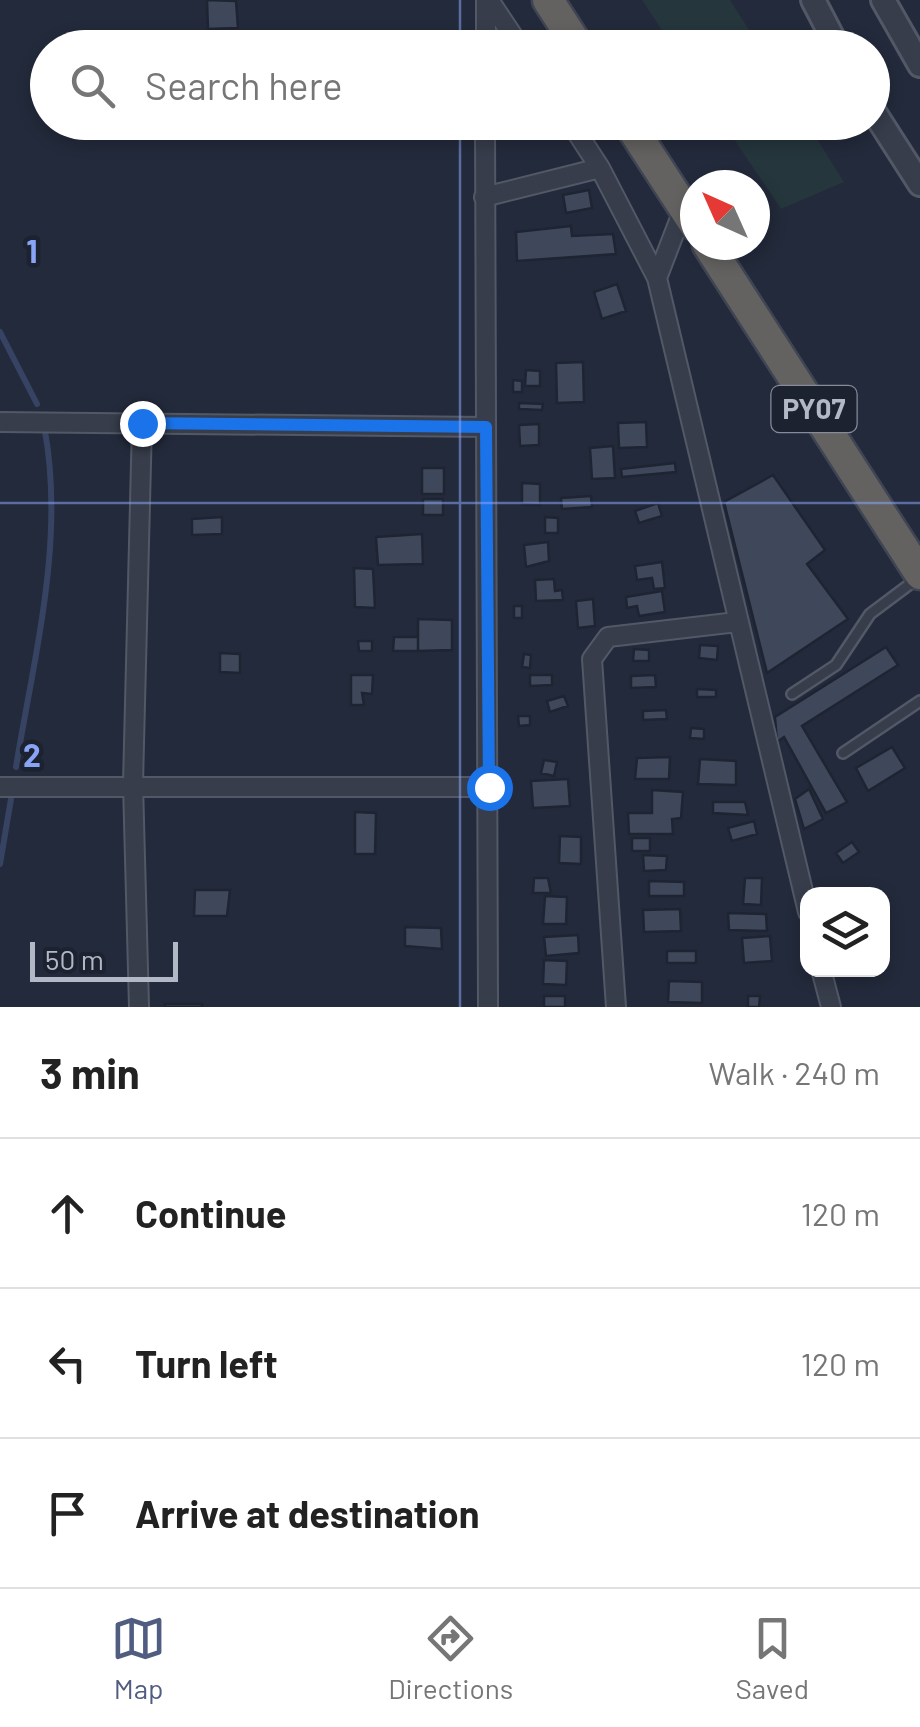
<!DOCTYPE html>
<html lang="en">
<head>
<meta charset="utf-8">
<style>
	:root { --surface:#fff; --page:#f6f6f6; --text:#222; --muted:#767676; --line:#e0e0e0; --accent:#515c81 }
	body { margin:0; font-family:Barlow,sans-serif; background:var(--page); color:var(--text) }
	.controls { position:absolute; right:30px; bottom:30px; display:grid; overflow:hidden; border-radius:20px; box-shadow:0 5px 15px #0003 }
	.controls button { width:90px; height:90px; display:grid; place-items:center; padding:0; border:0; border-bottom:2px solid var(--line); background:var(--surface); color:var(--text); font:50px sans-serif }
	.compass { position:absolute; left:680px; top:170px; width:90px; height:90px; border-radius:50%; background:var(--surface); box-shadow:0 5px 15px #0003; rotate:315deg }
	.scale { position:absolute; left:30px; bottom:25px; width:148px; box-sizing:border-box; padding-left:10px; border:5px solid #b3b8c7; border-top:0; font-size:28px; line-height:35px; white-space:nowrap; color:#b3b8c7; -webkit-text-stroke:8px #1c2230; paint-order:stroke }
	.stop { position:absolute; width:30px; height:30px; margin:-22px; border:8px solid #1a73e8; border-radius:50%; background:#fff }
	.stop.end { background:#1a73e8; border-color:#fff; box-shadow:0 2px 10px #0008 }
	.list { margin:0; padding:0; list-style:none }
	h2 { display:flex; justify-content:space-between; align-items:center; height:130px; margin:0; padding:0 40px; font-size:42px }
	h2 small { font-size:32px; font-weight:400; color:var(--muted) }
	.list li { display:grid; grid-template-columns:65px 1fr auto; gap:30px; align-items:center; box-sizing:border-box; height:150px; padding:0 40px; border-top:2px solid var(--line) }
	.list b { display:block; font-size:38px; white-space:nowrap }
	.list em { font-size:32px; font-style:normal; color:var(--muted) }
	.icon { flex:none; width:55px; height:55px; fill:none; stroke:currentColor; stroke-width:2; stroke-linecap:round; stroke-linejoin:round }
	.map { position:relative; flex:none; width:920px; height:1007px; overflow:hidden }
	.search { position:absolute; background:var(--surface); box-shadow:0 5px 15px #0003; left:30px; right:30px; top:30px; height:110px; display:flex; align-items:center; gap:25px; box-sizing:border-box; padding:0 35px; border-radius:55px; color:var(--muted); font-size:38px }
	.sheet { height:580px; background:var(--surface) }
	nav { display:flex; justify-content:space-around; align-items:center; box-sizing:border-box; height:140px; border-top:2px solid var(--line); background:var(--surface); font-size:28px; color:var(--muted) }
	nav a { display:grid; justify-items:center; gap:5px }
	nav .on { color:var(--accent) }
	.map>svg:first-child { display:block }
	.green { fill:#25363c }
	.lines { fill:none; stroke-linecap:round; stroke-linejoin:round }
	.stream { stroke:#374362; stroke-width:6 }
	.building { fill:#3f485b; stroke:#1e2432; stroke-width:2.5 }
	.service-casing { stroke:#525866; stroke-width:14 }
	.minor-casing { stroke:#525866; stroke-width:22 }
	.tertiary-casing { stroke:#525866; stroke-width:28 }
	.trunk-casing { stroke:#3f4553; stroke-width:35 }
	.service { stroke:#373d4b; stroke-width:9 }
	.minor { stroke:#373d4b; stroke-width:18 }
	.tertiary { stroke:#373d4b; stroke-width:22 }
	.trunk { stroke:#636260; stroke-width:30 }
	.route { stroke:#1a73e8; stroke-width:12 }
	.grid { fill:none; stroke:#8aa4f5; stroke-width:2.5; stroke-opacity:0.55 }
	.labels { text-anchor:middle; stroke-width:9; stroke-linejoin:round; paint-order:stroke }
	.shield { fill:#1c2230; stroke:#868b9a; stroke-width:2.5 }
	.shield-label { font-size:28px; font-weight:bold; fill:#b3b8c7 }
	.grid-label { font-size:32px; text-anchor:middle; font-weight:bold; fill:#8aa4f5; stroke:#1c2230; stroke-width:9; stroke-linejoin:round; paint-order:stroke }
</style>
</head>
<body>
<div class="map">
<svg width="920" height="1007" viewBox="0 0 920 1007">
	<rect width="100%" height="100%" fill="#232a3b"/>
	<path class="green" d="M642 0H730L760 47H673Z
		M723 123H807L844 182 781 209Z"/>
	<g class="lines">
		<path class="stream" d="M0 332 37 404
			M16 767C34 656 66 538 44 426
			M0 864 11 799"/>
	</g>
	<path class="building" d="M207 0 236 1 238 28 208 29Z
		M589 190 592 208 566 213 563 195Z
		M571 226 572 236 613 234 616 254 517 261 516 232Z
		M617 284 626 311 602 319 594 292Z
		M583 362 584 402 557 403 556 363Z
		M526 370 540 371V386H525Z
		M513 380 522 381V392H513Z
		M519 403 543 404 542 410 519 409Z
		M646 422 647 447 619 448 618 423Z
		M539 424V445L520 446 519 425Z
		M613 446 615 478 592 479 590 448Z
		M675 463 676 472 622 477 621 469Z
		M422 468H444V494H422Z
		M773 475 825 550 807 564 848 619 767 673 724 502Z
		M522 483 540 484V505L522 504Z
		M591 496 592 507 562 509 561 498Z
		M423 499H443V515H423Z
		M658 503 662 516 639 523 635 511Z
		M222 517V534L192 535V519Z
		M545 517 558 518V533H545Z
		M422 534 423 564 378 565 376 537Z
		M548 542 549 561 526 567 524 545Z
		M662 562 665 588 654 589 652 578 637 580 635 566Z
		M354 568 373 569 375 608 355 607Z
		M554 579 555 591 562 590 563 600 536 601 535 580Z
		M662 591 665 612 639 616 637 606 627 608 626 597Z
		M593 599 595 626 578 628 576 601Z
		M514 606H522V618H514Z
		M418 619 452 620V650L418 651Z
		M394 637H418V651H393Z
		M358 641H372V651H359Z
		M700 645 718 646 717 660 699 658Z
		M886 647 898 665 802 726 847 802 826 813 784 737 777 742 775 717Z
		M634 649 649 650V661H633Z
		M220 653 240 654V673L220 672Z
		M524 654 531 655 530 668 522 667Z
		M351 675H373L372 694 362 693 364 705H351Z
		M530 675H552V685L530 686Z
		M655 675 656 687 631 688V676Z
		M697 689 716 690V697H697Z
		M564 696 568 706 550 712 547 701Z
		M666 710 667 719 643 720V711Z
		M518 716H530V725L519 726Z
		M691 728 704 729V739L690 738Z
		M892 747 905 768 868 791 856 768Z
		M670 757 669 779H635L637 758Z
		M700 759 736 761V785L698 784Z
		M544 760 557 762 554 776 541 773Z
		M568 779 570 806 533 808 531 781Z
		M809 789 823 819 804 829 795 799Z
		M652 790 683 792 681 818 672 819 673 834H629L628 813H652Z
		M713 802H745L748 815 713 813Z
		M355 812 376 813 375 854H355Z
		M754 821 757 834 732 841 728 828Z
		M560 836 581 837V864L559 863Z
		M632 838H650V851H632Z
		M852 842 859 852 843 863 836 853Z
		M643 855 667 856 666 870 644 871Z
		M534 878H548L551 893H533Z
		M745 878H762L761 905 743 904Z
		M649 881 684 882V896H649Z
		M195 890H230L227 916H194Z
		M545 896 567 897 566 924H543Z
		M680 909 681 931 644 932 643 910Z
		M728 913 766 914 767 931 729 930Z
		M405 927 441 928 442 949 405 946Z
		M578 935 579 953 546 956 544 937Z
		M770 936 772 961 744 963 742 938Z
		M667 951H696V963H667Z
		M544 960 567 961 566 985 543 984Z
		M669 981 702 982V1003L668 1002Z
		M544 996H565V1007H544Z
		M748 996H760L759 1007H748Z
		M165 1004H202V1007H165Z"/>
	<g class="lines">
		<defs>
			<path id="service" d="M792 694 836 665 870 614 918 578
				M843 753 920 701"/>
			<path id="minor" d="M489 0 521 48
				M486 48V0
				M485 122 488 1007
				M570 122 600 168
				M484 197 600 168 657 278
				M684 208 657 278 808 912
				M0 422 486 427
				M0 787H489
				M821 969 831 1007
				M139 1007 133 784 142 423
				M616 1007 592 659 608 637 737 622"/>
			<path id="tertiary" d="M813 0 838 48
				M883 0 920 65
				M872 109 920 184"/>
			<path id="trunk" d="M548 0 579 48
				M628 122 695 225
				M708 245 920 574"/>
		</defs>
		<use href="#service" class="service-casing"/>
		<use href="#minor" class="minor-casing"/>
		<use href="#tertiary" class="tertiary-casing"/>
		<use href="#trunk" class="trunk-casing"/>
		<use href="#service" class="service"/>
		<use href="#minor" class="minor"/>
		<use href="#tertiary" class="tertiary"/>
		<use href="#trunk" class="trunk"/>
	</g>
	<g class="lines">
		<path class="route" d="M142 423 486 427 489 787"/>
	</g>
	<path class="grid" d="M460 0V48M460 122V1007M0 503H920"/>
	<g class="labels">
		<rect class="shield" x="771.5" y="386" width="85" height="46" rx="8"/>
		<g class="shield-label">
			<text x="814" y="419">PY07</text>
		</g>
	</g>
	<g class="grid-label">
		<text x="32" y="263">1</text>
		<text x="32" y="767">2</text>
	</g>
</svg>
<div class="controls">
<button><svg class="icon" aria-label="layers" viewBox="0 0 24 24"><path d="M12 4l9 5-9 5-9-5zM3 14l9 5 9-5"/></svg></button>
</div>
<svg class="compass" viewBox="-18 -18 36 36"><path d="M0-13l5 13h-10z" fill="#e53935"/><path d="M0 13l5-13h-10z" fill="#767676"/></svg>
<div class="scale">50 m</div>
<div class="stop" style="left:489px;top:787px"></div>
<div class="stop end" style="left:142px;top:423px"></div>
<div class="search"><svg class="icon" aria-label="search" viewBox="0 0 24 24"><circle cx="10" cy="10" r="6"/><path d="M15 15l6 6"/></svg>Search here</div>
</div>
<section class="sheet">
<h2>3 min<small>Walk · 240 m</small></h2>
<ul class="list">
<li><svg class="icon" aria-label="ahead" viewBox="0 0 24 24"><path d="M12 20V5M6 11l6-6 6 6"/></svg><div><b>Continue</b></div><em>120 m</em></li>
<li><svg class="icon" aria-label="left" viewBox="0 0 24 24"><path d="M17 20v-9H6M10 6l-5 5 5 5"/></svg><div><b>Turn left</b></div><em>120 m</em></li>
<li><svg class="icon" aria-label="arrive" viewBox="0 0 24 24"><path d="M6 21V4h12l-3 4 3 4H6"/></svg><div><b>Arrive at destination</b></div></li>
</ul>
</section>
<nav>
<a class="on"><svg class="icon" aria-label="map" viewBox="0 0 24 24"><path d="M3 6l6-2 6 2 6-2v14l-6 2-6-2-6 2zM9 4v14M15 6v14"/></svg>Map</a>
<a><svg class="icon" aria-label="directions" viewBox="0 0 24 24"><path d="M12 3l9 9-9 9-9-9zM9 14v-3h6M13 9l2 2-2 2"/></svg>Directions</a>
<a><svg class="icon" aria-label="saved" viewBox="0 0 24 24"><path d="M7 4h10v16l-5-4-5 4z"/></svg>Saved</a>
</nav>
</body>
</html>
